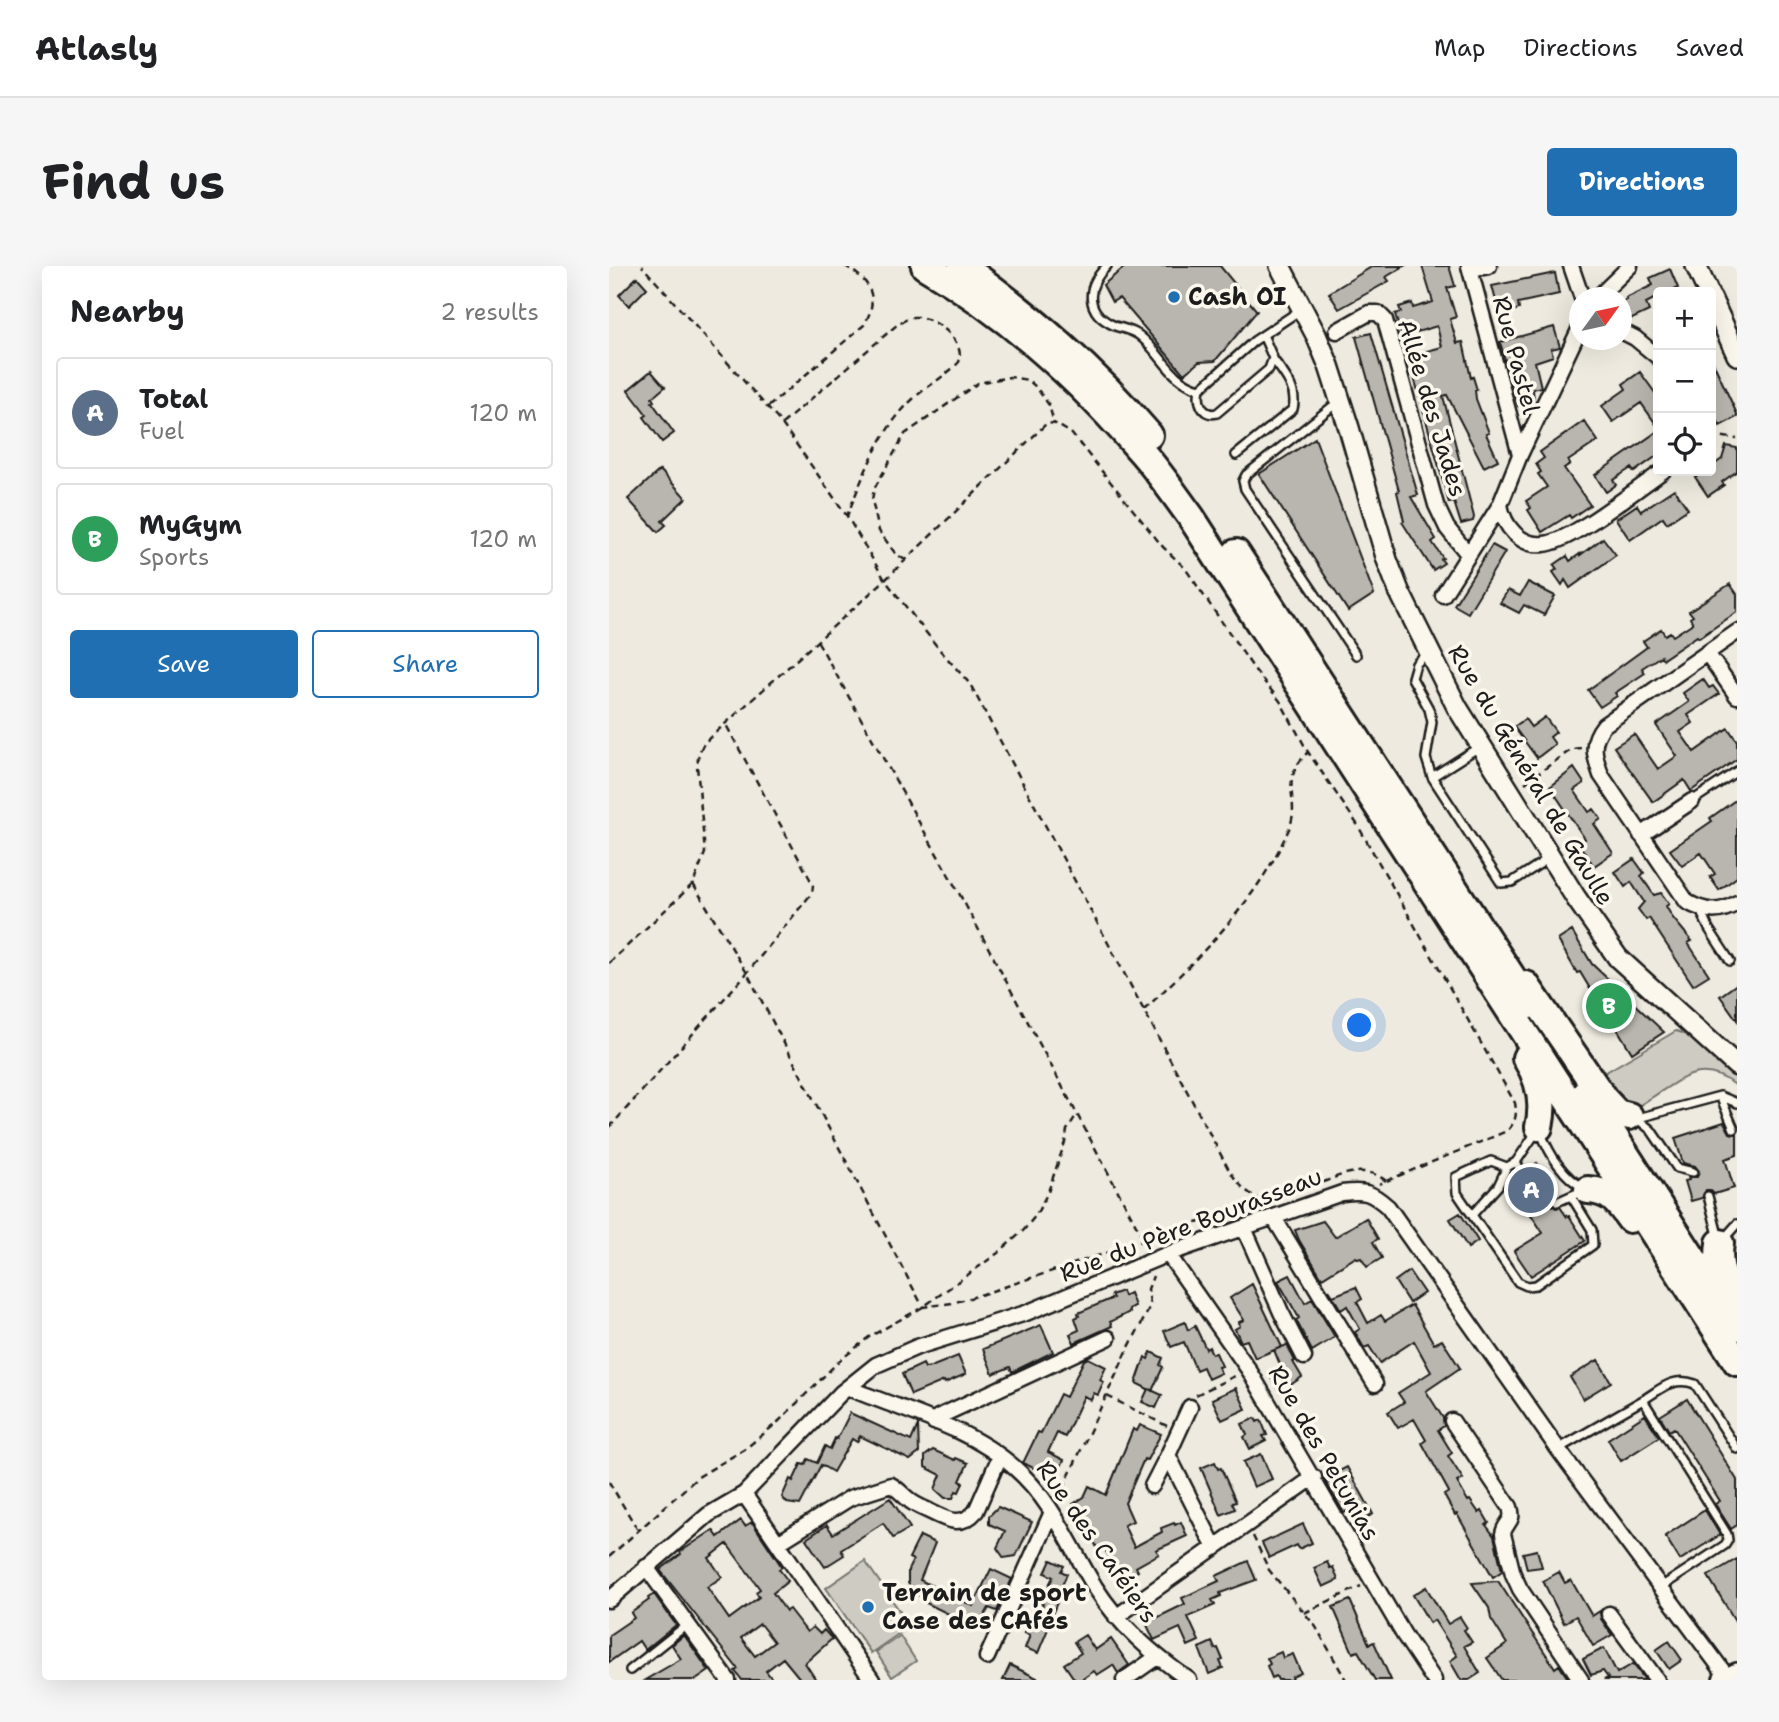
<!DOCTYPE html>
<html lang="en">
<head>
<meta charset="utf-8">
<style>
	:root { --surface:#fff; --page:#f6f6f6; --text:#202124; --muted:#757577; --line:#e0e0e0; --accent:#1f6fb2 }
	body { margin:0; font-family:"Shantell Sans",sans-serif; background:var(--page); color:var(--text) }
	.controls { position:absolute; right:21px; top:21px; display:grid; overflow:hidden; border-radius:7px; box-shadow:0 7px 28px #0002 }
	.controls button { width:63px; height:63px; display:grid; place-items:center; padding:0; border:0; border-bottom:2px solid var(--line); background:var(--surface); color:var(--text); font:35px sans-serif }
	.compass { position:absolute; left:960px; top:21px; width:63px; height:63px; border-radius:50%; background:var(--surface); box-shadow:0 7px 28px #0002; rotate:57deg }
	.you { position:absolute; left:751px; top:760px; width:24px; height:24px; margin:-18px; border:5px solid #fff; border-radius:50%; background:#1a73e8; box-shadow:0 0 0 10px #1a73e833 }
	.badge { display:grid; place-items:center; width:46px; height:46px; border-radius:50%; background:var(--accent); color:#fff; font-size:23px; font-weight:700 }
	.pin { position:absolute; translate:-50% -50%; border:4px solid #fff; box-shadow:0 2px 7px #0006 }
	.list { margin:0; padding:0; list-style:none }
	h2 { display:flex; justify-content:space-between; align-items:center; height:91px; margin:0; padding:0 28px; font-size:30px }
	h2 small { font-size:23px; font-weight:400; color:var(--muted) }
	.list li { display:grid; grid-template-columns:46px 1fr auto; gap:21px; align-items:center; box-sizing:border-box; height:112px; margin:0 14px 14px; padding:0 14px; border:2px solid var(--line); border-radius:7px }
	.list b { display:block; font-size:26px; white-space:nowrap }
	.list p { margin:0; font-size:23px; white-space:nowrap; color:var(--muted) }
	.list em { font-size:23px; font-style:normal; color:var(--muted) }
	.actions { display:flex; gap:14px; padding:21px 28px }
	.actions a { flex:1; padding:16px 0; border:2px solid var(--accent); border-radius:7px; text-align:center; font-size:24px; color:var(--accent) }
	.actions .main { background:var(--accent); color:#fff }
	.icon { flex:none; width:38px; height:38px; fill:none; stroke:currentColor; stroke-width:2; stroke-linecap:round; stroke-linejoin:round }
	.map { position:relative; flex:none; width:1128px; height:1414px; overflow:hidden; border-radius:7px }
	header { display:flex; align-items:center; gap:42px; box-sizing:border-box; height:98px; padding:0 35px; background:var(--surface); border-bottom:2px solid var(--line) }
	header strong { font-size:33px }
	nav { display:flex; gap:38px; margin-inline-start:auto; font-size:24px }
	.intro { display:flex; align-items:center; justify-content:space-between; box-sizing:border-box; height:168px; padding:0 42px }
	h1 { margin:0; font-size:49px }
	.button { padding:18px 32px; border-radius:7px; background:var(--accent); color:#fff; font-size:24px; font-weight:700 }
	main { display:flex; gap:42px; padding:0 42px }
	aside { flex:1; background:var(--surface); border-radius:7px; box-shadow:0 7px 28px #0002 }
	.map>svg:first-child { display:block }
	.green { fill:#ceccc2; stroke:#75746f; stroke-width:2 }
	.building { fill:#b9b6af; stroke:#1c1c1c; stroke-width:2; fill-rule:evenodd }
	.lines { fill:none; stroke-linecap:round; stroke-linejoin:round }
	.lane-casing { stroke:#1c1c1c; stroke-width:12 }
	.street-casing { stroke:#1c1c1c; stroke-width:19 }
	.secondary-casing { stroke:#1c1c1c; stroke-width:24 }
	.highway-casing { stroke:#1c1c1c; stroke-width:32 }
	.path { stroke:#1c1c1c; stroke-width:2.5; stroke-dasharray:7 5; stroke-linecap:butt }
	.lane { stroke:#fbf7ec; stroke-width:7 }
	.street { stroke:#fbf7ec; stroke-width:14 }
	.secondary { stroke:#fbf7ec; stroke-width:19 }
	.highway { stroke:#fbf7ec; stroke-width:26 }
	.poi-dot { fill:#1f6fb2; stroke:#fbf7ec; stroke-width:2.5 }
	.labels { text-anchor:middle; stroke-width:7; stroke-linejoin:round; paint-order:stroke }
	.poi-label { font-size:24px; font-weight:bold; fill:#1c1c1c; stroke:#fbf7ec; text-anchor:start }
	.street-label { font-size:24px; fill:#1c1c1c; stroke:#fbf7ec }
</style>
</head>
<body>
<header>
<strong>Atlasly</strong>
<nav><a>Map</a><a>Directions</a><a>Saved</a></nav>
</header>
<div class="intro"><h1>Find us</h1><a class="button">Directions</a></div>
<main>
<aside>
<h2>Nearby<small>2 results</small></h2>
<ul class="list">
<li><span class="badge" style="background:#5c6f8a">A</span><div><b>Total</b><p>Fuel</p></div><em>120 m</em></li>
<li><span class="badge" style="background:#2e9e5b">B</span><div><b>MyGym</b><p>Sports</p></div><em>120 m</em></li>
</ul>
<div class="actions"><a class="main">Save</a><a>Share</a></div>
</aside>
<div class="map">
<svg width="1128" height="1414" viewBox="0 0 1128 1414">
	<rect width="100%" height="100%" fill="#eeeadf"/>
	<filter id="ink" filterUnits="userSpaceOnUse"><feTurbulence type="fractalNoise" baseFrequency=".0143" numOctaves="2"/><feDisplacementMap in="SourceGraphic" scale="14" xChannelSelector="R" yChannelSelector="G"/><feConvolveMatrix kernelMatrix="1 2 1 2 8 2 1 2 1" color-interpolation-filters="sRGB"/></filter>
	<g filter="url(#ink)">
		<path class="green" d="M1067 765 1077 768 1128 812V820C1092 793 1074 812 1042 832 1034 837 1027 843 1017 843L992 809Z
			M256 1295 301 1360 262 1387 217 1322Z
			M291 1370 307 1395 283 1411 267 1386Z"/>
		<path class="building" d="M517 0H611L648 45 606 95 590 96 575 108 510 32 503 36 494 19Z
			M764 0H795L777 11 780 15 730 43 720 27Z
			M813 0H840L846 20 838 22 847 51 841 53 848 77 854 76 862 112 864 111 868 124H866L867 133 880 167 877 168 889 194 875 201 838 129 834 130 865 251 864 255 852 258 845 236 840 237 803 104 807 102 803 89 833 81 828 60 798 69 797 64 791 66 786 48 792 46 790 41 803 37 804 42 824 36Z
			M1061 3 1069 22 1060 26H1049V31L1037 37 1040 45 1019 55 1012 36 1018 34 1017 32 1044 19 1041 12Z
			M946 7 950 28 909 37 910 43 897 47 893 33 887 35 883 20Z
			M28 11 38 22 20 40 10 29Z
			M945 61 951 81 942 83 944 90 926 96 932 121 924 123 925 136 909 140 891 76Z
			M762 67 809 229 802 231 827 273 823 276 834 292 832 293 835 297 824 304 793 256 795 255 788 226 790 225 747 71Z
			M1102 92 1128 148V151L1111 160 1102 141Z
			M42 105 56 121 43 132 45 135 43 136 65 167 53 176 35 151 38 149 19 124Z
			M1031 106 1049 131V161L1032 137 1004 156 993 140 1017 123 1014 118Z
			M975 155 989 175 959 195 961 198 955 202 981 239 962 252 960 249 933 266 919 244 922 242 917 235 938 221 929 208 932 206 927 198 935 192 931 186Z
			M1049 165V189L1025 206 1022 202 1004 214 1007 219 997 226 986 209Z
			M706 172 765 328 739 345 650 208Z
			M1117 180 1128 182V205L1113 216 1115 219 1099 230 1086 211 1096 205H1102V201L1113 193Z
			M51 204 77 232 53 255 57 259 49 266 19 233Z
			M1065 223 1079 243 1058 257 1054 251 1021 274 1007 253 1028 239 1032 245Z
			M994 272 1007 289 961 322 956 314 953 319 944 306 948 303 945 299 958 290 961 295 972 287 970 290Z
			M883 279 896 286 859 347 845 339Z
			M919 316 946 330 935 349 915 339 910 347 891 337 899 324 911 330Z
			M1121 318 1128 328V346L1090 372 1088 370 1054 393 1052 390 1033 402 1036 407 1006 427 1008 430 991 441 979 424 1038 381 1034 375 1052 363 1056 369 1061 366 1064 370 1084 357 1081 352 1084 350 1080 345Z
			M1094 413 1100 422 1104 420 1110 428 1079 449 1084 457 1071 466 1085 486 1119 462 1128 475V493L1082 525 1075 514 1044 536 1005 481 1025 468 1049 503 1068 490 1047 459 1080 436 1074 427Z
			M936 451 947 466 941 471 946 478 928 492 905 461 916 453 922 461Z
			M965 502 975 517 965 524 980 546 985 543 992 553 985 558 1004 587 985 600 969 577 976 573 941 521Z
			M1128 533V611L1110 624 1101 611 1106 608 1092 587 1073 600 1061 584 1103 555 1101 552Z
			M1025 593 1035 607 1032 610 1045 629 1052 627 1060 638 1057 640 1063 651 1083 675 1079 677 1100 709 1084 719 1040 652 1037 654 1029 643 1035 636 1022 616 1016 621 1006 606Z
			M963 665 983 698 1055 766 1023 787 991 735 989 736 971 706 968 707 949 674Z
			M1128 718V754L1111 730Z
			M1115 856 1121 867 1128 868V889L1116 893 1125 922 1105 928 1101 924H1097L1093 932 1082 935 1076 915 1080 914 1079 911H1088L1090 905 1086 900 1074 897 1066 872Z
			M928 897 945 923 941 925 945 931 943 939 947 942 951 941 958 951 960 950 976 975 922 1010 905 985 934 967 917 941 914 943 897 917 908 910 912 913 916 912 918 904Z
			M851 947 869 975 859 982 841 953Z
			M757 952 769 973 764 976 773 992 758 1001 752 992 749 993 747 991 713 1012 690 974 686 964 714 955 726 971Z
			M800 1005 815 1027 800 1037 786 1015Z
			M681 1009 696 1037 703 1033 726 1071 703 1085 687 1054 690 1052 669 1015Z
			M643 1018 673 1081 646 1092 638 1074 632 1076 626 1063 631 1060 630 1056 635 1054 621 1032Z
			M747 1021 753 1033 748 1036 759 1057 772 1049 776 1055 803 1039 825 1078 833 1074 851 1102 817 1125 834 1152 835 1160 829 1164 843 1187 839 1190 854 1213 848 1216 859 1235 861 1234 870 1247 873 1245 880 1257 877 1259 885 1270 893 1305 884 1311 848 1248 846 1249 835 1229 840 1226 813 1177 817 1174 805 1153 789 1162 779 1146 795 1136 789 1127 822 1106 805 1075 771 1097 760 1080 755 1082 746 1066 751 1063 738 1040 732 1044 720 1024 724 1030Z
			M513 1025 515 1030 521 1027 526 1040 520 1043 521 1046 501 1056 503 1060 465 1077 461 1068 470 1064 466 1052 470 1050 469 1047 504 1032 502 1029Z
			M576 1056 579 1064 586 1060 597 1083 600 1081 603 1088 607 1087 613 1100 609 1101 612 1107 599 1113 594 1101 587 1104 575 1076 562 1081 555 1065Z
			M432 1059 444 1086 403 1106 401 1101 384 1108 374 1083Z
			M678 1079 686 1095 684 1096 693 1111 671 1126 659 1107 672 1101 665 1084Z
			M542 1086 554 1092 551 1099 554 1101 543 1125 540 1123 553 1129 547 1142 533 1136 539 1123 527 1117 536 1091 539 1093Z
			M349 1090 357 1108 336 1117 335 1115 302 1129 293 1108 314 1098 316 1102 322 1101Z
			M479 1092 497 1101 491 1114 495 1116 489 1129 485 1127 482 1134 475 1130 456 1171 448 1167 439 1186 455 1194 449 1207 444 1204 441 1210 414 1197 429 1166 432 1167 451 1128 457 1131 475 1094Z
			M989 1094 1002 1116 974 1133 961 1111Z
			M627 1122 637 1143 613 1154 603 1133Z
			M1078 1133 1128 1214V1259L1122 1263 1106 1238 1111 1235 1065 1162 1060 1165 1051 1150Z
			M241 1147 302 1175 309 1159 310 1187 301 1194 251 1170 248 1176 243 1173 224 1206 212 1199 191 1239 178 1237 173 1231 181 1213 184 1215 192 1198 196 1199 199 1193 208 1197 216 1180 221 1183 226 1172 228 1173Z
			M1036 1149 1050 1171 1012 1195 999 1173Z
			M646 1152 648 1156 652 1154 658 1169 654 1170 657 1175 641 1183 635 1171 638 1169 633 1158Z
			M531 1159 552 1168 538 1194 535 1193 516 1237 524 1255 515 1259 525 1281 553 1266 552 1262 565 1257 566 1259 572 1256 578 1270 547 1284 550 1288 527 1301 529 1305 511 1314 496 1283 490 1286 473 1251 464 1238 475 1231 480 1220 497 1229 524 1163 528 1165Z
			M324 1184 346 1194 347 1192 359 1197 351 1215 354 1217 350 1226 347 1225 344 1232H336L326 1223 332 1209 316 1201V1190Z
			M652 1188 663 1213 645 1221 634 1196Z
			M606 1196 609 1203 612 1202 627 1236 623 1237 626 1243 612 1249 592 1202Z
			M738 1201 764 1248 747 1257 740 1244 735 1247 715 1213Z
			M281 1232 301 1262 284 1272 274 1257 232 1284 235 1289 216 1301 197 1273 218 1259 224 1268Z
			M389 1241 423 1256 407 1290 395 1292 388 1282 396 1265 380 1258V1250Z
			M1096 1244 1111 1269 1071 1294 1056 1270Z
			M132 1254 136 1260 143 1256 173 1301 170 1303 179 1315 164 1327 177 1345 180 1343 198 1366 204 1361 211 1368 215 1364 223 1373 196 1397 207 1414H192L174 1392 157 1405 164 1414H133L126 1405 129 1403 51 1304 72 1288 71 1286 104 1264 109 1271ZM118 1278 151 1323 147 1326 150 1331 120 1353 98 1321 113 1311 100 1292ZM151 1358 165 1376 146 1390 132 1372Z
			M694 1258 703 1277 690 1283 688 1279 660 1292 653 1277Z
			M311 1270 326 1277 311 1314 364 1340 382 1303 403 1313 388 1345 380 1342 371 1358 363 1357 361 1362 345 1354 346 1351 313 1335 314 1332 305 1327 299 1317V1304L304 1294 300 1292Z
			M928 1284 933 1301 918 1303 914 1287Z
			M1128 1293V1358L1099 1310Z
			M442 1294 455 1300 452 1305 458 1308 451 1324 453 1325 437 1362 439 1363 429 1387 416 1382 421 1369 415 1367 420 1355 426 1357 434 1338 431 1337 444 1311 436 1307Z
			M639 1295 647 1314 611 1327 612 1330 603 1334 606 1339 579 1351 590 1375 579 1380 571 1362 545 1374 537 1357 576 1338 573 1332 610 1315 607 1310Z
			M718 1296 721 1302 724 1301 729 1314 714 1321 705 1302Z
			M950 1306 956 1317 962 1314 983 1350 991 1345 992 1353 1003 1369 984 1380 967 1350 955 1357 934 1315Z
			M889 1315 946 1402 950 1399 960 1414H893L878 1392 898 1378 882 1353 880 1342 863 1317Z
			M817 1321 839 1358 851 1351 858 1362 855 1364 863 1376 855 1380 871 1407 860 1414H852L841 1395 848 1390 825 1354 821 1357 804 1329Z
			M45 1328 67 1359 36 1384 30 1375 0 1396V1369L25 1352 22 1347 40 1334 39 1332Z
			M741 1334 760 1378 765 1376 782 1414H766L749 1385 744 1387 724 1341Z
			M75 1369 100 1405 87 1414H36L72 1393 63 1379Z
			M476 1369 486 1384 502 1373 520 1399 509 1407 504 1399 488 1409 485 1405 472 1414H466L455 1398 472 1387 465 1376Z
			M1060 1375 1073 1394 1060 1403 1047 1384Z
			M603 1376 606 1383 609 1382 614 1394 611 1395 614 1402 600 1408 590 1382Z
			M995 1382 1008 1407 1024 1398 1036 1414H995L999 1412 994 1405 982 1409 974 1393Z
			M672 1386 674 1392 684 1388 692 1407 683 1411 684 1414H669L667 1410 663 1412 658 1400 661 1398 658 1392Z
			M401 1399 432 1414H394Z"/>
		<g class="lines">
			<defs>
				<path id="lane" d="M498 0C476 21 476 47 506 60 515 63 524 64 531 70 554 89 561 115 591 123
					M654 69 664 92 660 103 608 147C593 151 588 135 591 123L645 75 693 43
					M729 136 637 209 634 215 636 223 747 389
					M627 189 684 143C689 123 675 108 664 93
					M818 387 807 398 803 412 820 443 823 456 817 492 823 511 892 617 903 616 940 592
					M823 511 870 481
					M1083 535 1128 505
					M1091 644 1100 663 1121 695
					M1111 830 1125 863
					M1026 851 1042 864 1068 902 1084 906
					M1029 852 1111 830 1128 837
					M932 867C940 887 955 913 976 922
					M907 896 898 901 889 920 863 949 909 1016 918 1020 927 1019 984 979 983 964 962 930
					M913 907 907 896 928 865
					M1099 930 1111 977 1128 958
					M948 936 966 928
					M863 949 848 927 847 911 882 895 898 901
					M1034 1134C1052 1123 1064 1110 1086 1118L1128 1183
					M949 1183 1034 1134 1118 1268 1119 1274 1116 1279 1052 1321
					M21 1404 79 1358"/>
				<path id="street" d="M860 0 911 189
					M962 0 973 32
					M861 3 880 0
					M988 32 1021 0
					M728 65 760 47H769L776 54 827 239 838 262 859 288
					M1012 65 1026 72 1049 91
					M891 239C895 260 911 281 935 278 962 276 1029 222 1054 205
					M834 329 891 239 911 189 970 64
					M1128 366 995 459C981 476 985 489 992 509L1078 636C1096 646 1110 648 1128 637
					M1098 387 1128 430
					M1032 569 1083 535
					M665 952 766 1118
					M635 962 672 1046 695 1091
					M559 988 640 1104 795 1369 825 1414
					M239 1122C294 1144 362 1162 406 1202 443 1234 461 1280 486 1321 511 1360 542 1387 580 1414
					M581 1141 559 1189 606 1282
					M843 1155 901 1241C906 1257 896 1255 894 1268L904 1308 911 1323 972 1414
					M325 1156 329 1151 499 1072
					M543 1220 559 1189
					M135 1228 263 1414
					M169 1277 241 1232 282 1219C289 1223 293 1228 299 1233 304 1238 311 1241 318 1244 336 1253 352 1263 367 1245L391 1190
					M37 1301 119 1414
					M0 1334 99 1249 135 1228 232 1127 267 1099 308 1081 417 1047 559 988 733 927C756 924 762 926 779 941L949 1183 1119 1412
					M1000 1348 1048 1414
					M507 1351 705 1211
					M378 1391 443 1246
					M515 1414 548 1391"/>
				<path id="secondary" d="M671 0 707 69 720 100 740 162 778 294 790 325 848 441 967 632 1009 692 1128 800
					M1087 0 1099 26
					M1102 32 1128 89
					M1114 1414 1128 1407"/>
				<path id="highway" d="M316 0C397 47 469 112 530 183 549 204 565 228 582 251L1128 1096
					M353 0C424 52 483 102 540 169
					M627 287 921 739
					M917 719 995 833 1008 847 1020 850
					M917 792C931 814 936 836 930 861
					M977 827 1128 1061
					M979 924C1001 925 1009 936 1021 953
					M1111 977C1108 998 1113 1012 1123 1030"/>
			</defs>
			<use href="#lane" class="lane-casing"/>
			<use href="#street" class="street-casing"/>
			<use href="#secondary" class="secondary-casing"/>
			<use href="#highway" class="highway-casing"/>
			<path class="path" d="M0 2 2 0
				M159 141 255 59C270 33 263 15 236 0
				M173 158 289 58C293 56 299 52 304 51 324 49 357 74 350 96 337 110 318 120 304 133 270 165 255 208 238 250
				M1102 169 1128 173
				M296 294 286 287 270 265 263 234 265 223 296 168 369 117 401 111 419 114 427 121 440 139 445 157
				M209 376 356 638 534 972
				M916 517 963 483 972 482
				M84 618 138 707 314 1041 343 1037 368 1030 654 935 684 928
				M0 697 84 618 96 587 88 500 90 486 96 476 276 314 238 250 173 158 33 0
				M535 744C591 690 647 637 679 565 694 534 667 518 699 486
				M0 862 138 707 203 627 204 620 201 613 116 457
				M703 921C727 911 754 896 777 915
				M654 935C637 927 630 919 620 904L361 418 330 383 276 314 438 157 447 158 462 167 554 281 576 302 645 403 671 435 699 486 748 558 906 837C908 849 907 856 898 865L770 918
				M587 1129 628 1109
				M498 1130 558 1160
				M0 1216 29 1264
				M449 1233 520 1081 538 1047 541 1037 539 1023 544 1010
				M644 1270 660 1304 707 1361 737 1414
				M0 1291 89 1211 136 1183 169 1156 229 1096 260 1071 314 1041 389 987 414 965 427 949 439 926 456 876 458 864 468 848
				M695 1347 752 1320"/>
			<use href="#lane" class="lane"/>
			<use href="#street" class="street"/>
			<use href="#secondary" class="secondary"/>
			<use href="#highway" class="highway"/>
		</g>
	</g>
	<g class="poi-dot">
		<circle cx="565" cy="31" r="7"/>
		<circle cx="259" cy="1341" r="7"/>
	</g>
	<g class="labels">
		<g class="poi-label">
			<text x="579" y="39">Cash OI</text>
			<text x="273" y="1335">Terrain de sport<tspan x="273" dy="28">Case des CAfés</tspan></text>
		</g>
		<g class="street-label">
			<text transform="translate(907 89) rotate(75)" y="8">Rue Pastel</text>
			<text transform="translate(823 142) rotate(73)" y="8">Allée des Jades</text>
			<text transform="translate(922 509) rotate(59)" y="8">Rue du Général de Gaulle</text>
			<text transform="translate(582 959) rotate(-21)" y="8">Rue du Père Bourasseau</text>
			<text transform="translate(715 1187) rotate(60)" y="8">Rue des Petunias</text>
			<text transform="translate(488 1276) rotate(55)" y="8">Rue des Caféiers</text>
		</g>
	</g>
</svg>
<div class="controls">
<button>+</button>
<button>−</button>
<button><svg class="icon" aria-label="locate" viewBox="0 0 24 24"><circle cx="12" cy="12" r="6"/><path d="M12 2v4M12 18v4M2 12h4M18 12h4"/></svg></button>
</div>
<svg class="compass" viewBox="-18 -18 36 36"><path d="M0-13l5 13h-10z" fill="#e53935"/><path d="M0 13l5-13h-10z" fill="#757577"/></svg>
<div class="you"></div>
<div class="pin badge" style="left:922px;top:924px;background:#5c6f8a">A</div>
<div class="pin badge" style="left:1000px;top:740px;background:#2e9e5b">B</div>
</div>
</main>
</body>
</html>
